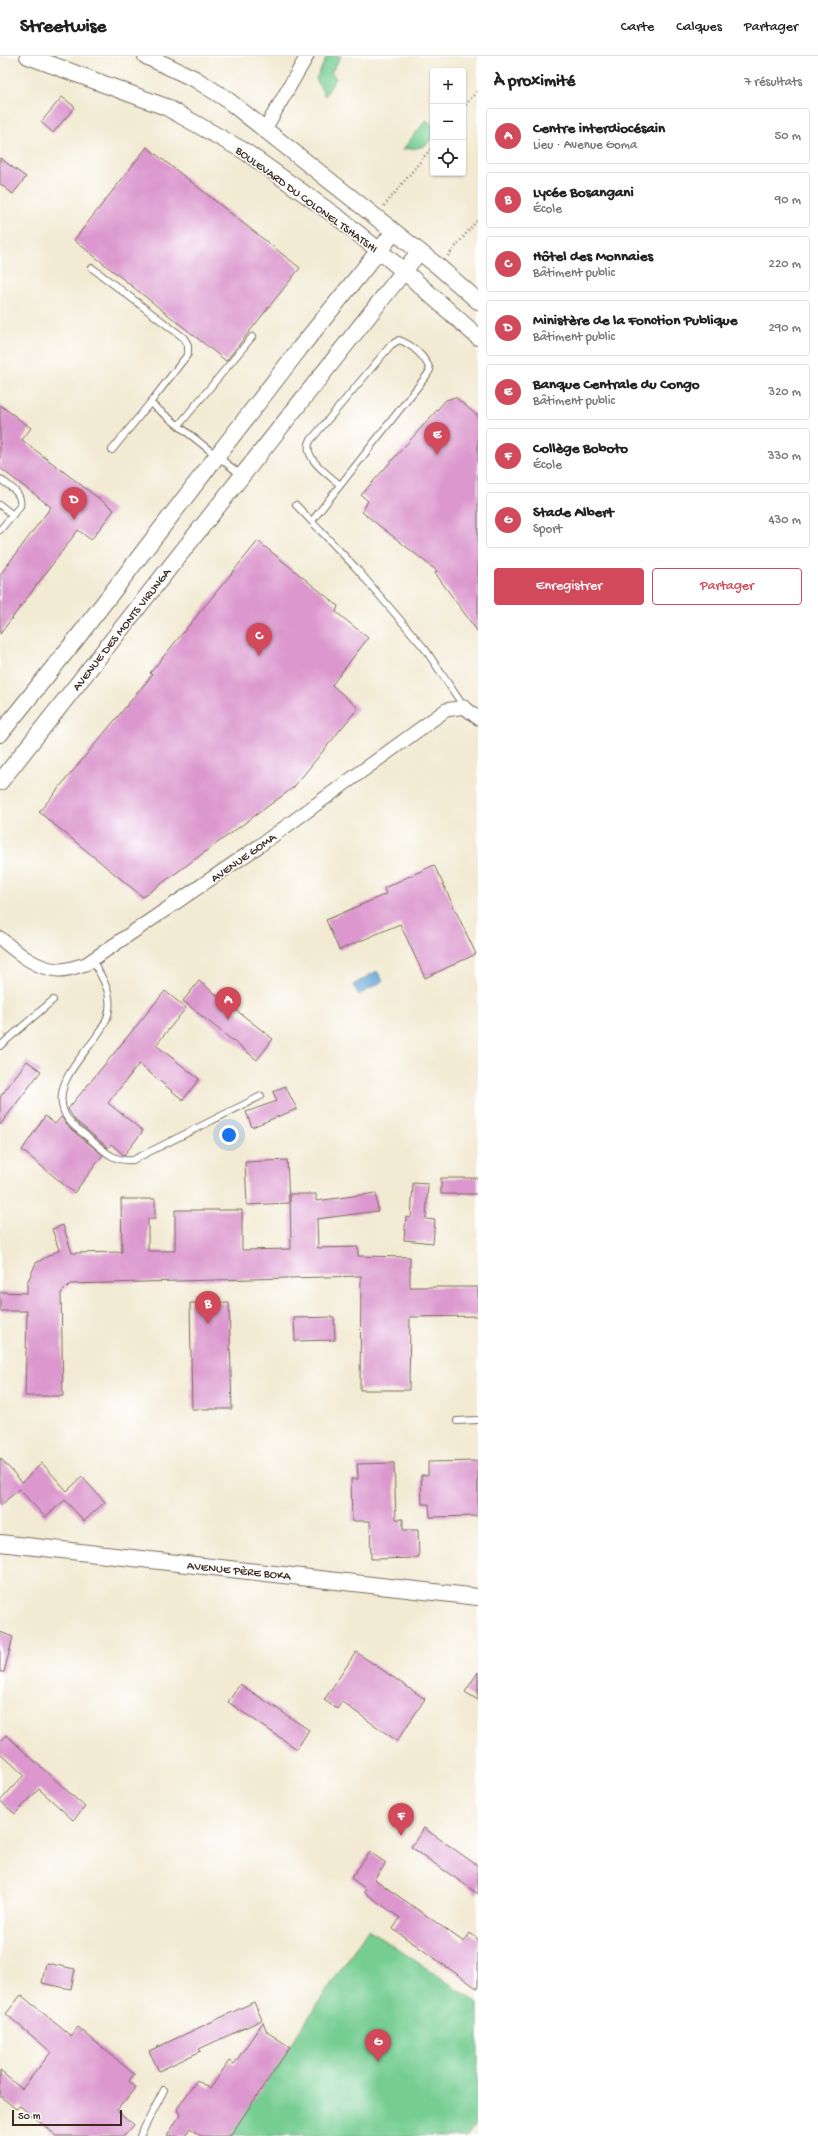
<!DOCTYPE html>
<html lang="fr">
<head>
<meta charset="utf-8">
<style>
	:root { --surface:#fff; --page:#f6f6f6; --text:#222; --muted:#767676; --line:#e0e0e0; --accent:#d1495b }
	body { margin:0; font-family:"Gochi Hand",sans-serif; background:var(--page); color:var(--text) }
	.controls { position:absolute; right:12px; top:12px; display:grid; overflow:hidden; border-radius:4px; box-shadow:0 1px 3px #0004 }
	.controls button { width:36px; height:36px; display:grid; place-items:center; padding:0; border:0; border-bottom:1px solid var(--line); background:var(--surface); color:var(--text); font:20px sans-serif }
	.scale { position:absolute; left:12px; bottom:10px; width:110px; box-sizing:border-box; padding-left:4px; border:2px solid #3b2a1e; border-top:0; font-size:11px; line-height:14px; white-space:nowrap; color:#3b2a1e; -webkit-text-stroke:3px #fff; paint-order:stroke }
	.you { position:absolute; left:229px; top:1079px; width:14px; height:14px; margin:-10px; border:3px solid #fff; border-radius:50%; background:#1a73e8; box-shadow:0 0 0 6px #1a73e833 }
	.badge { display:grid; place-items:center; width:26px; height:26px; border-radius:50%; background:var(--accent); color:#fff; font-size:13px; font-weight:700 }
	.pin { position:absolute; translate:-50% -33px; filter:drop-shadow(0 1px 2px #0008) }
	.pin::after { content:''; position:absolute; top:21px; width:14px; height:12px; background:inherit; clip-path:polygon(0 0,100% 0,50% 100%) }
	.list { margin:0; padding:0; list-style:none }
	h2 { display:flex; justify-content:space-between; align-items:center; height:52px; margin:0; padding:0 16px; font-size:17px }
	h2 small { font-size:13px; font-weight:400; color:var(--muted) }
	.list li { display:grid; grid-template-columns:26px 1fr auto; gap:12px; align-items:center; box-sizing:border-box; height:56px; margin:0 8px 8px; padding:0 8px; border:1px solid var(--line); border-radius:4px }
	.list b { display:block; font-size:15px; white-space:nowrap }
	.list p { margin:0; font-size:13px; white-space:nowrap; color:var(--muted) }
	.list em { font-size:13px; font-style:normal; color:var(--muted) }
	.actions { display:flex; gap:8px; padding:12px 16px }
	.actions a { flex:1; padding:9px 0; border:1px solid var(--accent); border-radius:4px; text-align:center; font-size:14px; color:var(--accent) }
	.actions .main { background:var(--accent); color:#fff }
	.icon { flex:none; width:22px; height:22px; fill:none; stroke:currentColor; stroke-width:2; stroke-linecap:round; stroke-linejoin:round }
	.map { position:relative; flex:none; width:478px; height:2080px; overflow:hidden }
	header { display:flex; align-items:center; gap:24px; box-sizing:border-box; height:56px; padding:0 20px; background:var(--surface); border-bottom:1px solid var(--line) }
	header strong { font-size:19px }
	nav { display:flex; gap:22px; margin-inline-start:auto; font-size:14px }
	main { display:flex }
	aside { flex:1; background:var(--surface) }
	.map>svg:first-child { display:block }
	.green { fill:#76cd92; stroke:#587c58 }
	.water { fill:#62a4d6; stroke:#4e677a }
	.building { fill:#db97ce }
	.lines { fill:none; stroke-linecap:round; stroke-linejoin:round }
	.service-casing { stroke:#7b6d5d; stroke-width:8 }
	.minor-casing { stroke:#7b6d5d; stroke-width:15 }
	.tertiary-casing { stroke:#7b6d5d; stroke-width:18 }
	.path { stroke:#7b6d5d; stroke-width:2.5; stroke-dasharray:1 3; stroke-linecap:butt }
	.service { stroke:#fff; stroke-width:6 }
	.minor { stroke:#fff; stroke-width:13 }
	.tertiary { stroke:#fff; stroke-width:16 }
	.labels { text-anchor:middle; stroke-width:3; stroke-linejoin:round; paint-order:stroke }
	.street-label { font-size:12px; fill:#3b2a1e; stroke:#fff }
</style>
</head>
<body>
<header>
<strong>Streetwise</strong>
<nav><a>Carte</a><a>Calques</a><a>Partager</a></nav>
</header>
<main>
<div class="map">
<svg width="478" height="2080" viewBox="0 0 478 2080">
	<rect width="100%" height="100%" fill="#fff"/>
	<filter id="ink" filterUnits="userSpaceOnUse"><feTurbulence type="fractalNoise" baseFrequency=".025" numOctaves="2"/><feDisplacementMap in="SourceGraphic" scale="8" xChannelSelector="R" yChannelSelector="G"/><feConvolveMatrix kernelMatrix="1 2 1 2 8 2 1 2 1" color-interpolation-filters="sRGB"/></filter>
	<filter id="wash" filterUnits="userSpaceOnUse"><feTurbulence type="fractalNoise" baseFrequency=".012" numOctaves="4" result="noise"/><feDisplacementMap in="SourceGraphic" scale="16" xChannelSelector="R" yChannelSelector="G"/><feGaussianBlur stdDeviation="0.9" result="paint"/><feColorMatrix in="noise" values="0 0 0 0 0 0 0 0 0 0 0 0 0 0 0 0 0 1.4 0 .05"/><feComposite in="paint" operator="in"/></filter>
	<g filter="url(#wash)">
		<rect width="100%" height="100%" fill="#f2ead3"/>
		<path class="green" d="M327 0H341L331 17 336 22 325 40 316 23Z
			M426 64 433 69C433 91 423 92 403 93Z
			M368 1873 478 1947V2065L468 2080H229Z"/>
		<path class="water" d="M377 915 383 925 359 939 353 929Z"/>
		<g id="blocks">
			<path class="building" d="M62 41 75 51 53 77 41 66Z
				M147 91 300 212 226 305 74 184Z
				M0 102 26 121 13 138 0 128Z
				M455 341 478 360V576L435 517 437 515 362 456 368 445 361 439 446 344Z
				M0 349 31 372 22 384 114 454 91 484 78 474 0 578V519L51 451 0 412Z
				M258 485 338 550 336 556 368 582 332 629 358 652 293 732 143 841 39 756 152 619 150 617Z
				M434 809 476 898 425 922 400 868 339 894 326 864 386 838 384 832Z
				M199 925 273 983 257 1004 183 945Z
				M165 935 186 952 156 989 199 1023 183 1044 139 1008 108 1047 143 1075 124 1099 111 1088 108 1092 107 1091 75 1064 68 1053Z
				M27 1005 41 1015 0 1069V1041Z
				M285 1030 297 1053 252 1071 246 1056 277 1045 273 1036Z
				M45 1060 55 1068 61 1061 72 1074 103 1099 74 1137 22 1094Z
				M287 1104 289 1147 247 1149 245 1106Z
				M441 1122H478V1138H441Z
				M413 1127 428 1128 426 1163 435 1164 433 1187 404 1184 406 1161 411 1162Z
				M376 1137 378 1155 317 1163 318 1192 358 1191V1200L410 1201V1231H478V1260L410 1261 409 1334H360L361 1220 70 1228 61 1237 63 1340H25L27 1255H0V1236L27 1237V1227L36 1207 59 1194 52 1173 63 1169 72 1197 122 1196 121 1143H155V1163H148V1195H175V1154H242V1194L291 1193 290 1138H316V1145Z
				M190 1247H229L232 1353H192Z
				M334 1261 335 1284 295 1285 294 1262Z
				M0 1402 22 1426 42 1407 67 1435 82 1421 105 1446 84 1465 65 1444 45 1461 19 1433 0 1450Z
				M478 1405V1460L430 1461 429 1448H422L421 1419H428V1406Z
				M394 1407 396 1463H403V1474H418L419 1502 371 1503 370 1465H352L351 1423H358L357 1408Z
				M0 1576 13 1581 4 1616H0Z
				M356 1596 425 1643 397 1685 342 1646 337 1653 324 1644Z
				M478 1616V1644L465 1636Z
				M240 1628 309 1674 297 1693 228 1646Z
				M6 1679 85 1751 73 1764 39 1733 15 1758 0 1745 24 1719 0 1697V1685Z
				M424 1772 478 1810V1838L411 1791Z
				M370 1796 386 1807 374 1823 464 1886 470 1877 478 1883V1933L393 1873 400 1862 364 1836 366 1833 351 1822Z
				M46 1907 75 1913 71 1933 42 1927Z
				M21 1939 71 1980 78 1971 134 2018 129 2025 136 2031 117 2054 134 2069 124 2080H57L20 2050 16 2053 0 2040V2015L22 2033 51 1996 6 1958Z
				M254 1946 262 1964 199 1993 201 1995 159 2015 149 1995Z
				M263 1966 267 1976 290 1991 230 2080H201L190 2072 185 2080H167L180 2059 177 2053 197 2024 210 2033 229 2005 234 2008Z"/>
		</g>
	</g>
	<g filter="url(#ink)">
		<use href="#blocks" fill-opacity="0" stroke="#7b6d5d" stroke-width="1"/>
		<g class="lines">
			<defs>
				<path id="service" d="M92 212 184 282 188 289V298L150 347 241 419
					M179 369 252 281
					M112 394 150 347
					M0 423C9 430 23 437 20 450L0 474
					M0 449 13 459
					M296 449 356 512 425 593 464 651
					M312 465 427 319 430 314C426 301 411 288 399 284L391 289 310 385C302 402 328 418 340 429
					M92 904C101 919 112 936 109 954 108 964 101 974 96 981 81 1002 53 1028 64 1056 68 1067 81 1075 89 1082 104 1094 112 1106 133 1104L261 1040
					M0 990 53 944
					M457 1365 478 1364
					M140 2080 164 2034"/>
				<path id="minor" d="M265 73 307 0
					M0 882C17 896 34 912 58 914 66 915 77 910 86 908L259 790 446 654 464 651 478 662"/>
				<path id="tertiary" d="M28 0 166 51 246 96 340 163 404 215 478 281
					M146 0 195 23 225 42 439 211 478 245
					M0 678 77 582 300 292 394 176
					M0 726 419 196
					M0 1487 478 1541"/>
			</defs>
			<use href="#service" class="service-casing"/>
			<use href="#minor" class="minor-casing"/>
			<use href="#tertiary" class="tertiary-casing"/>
			<path class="path" d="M463 52 478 34
				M384 150 433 90
				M448 200 478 163"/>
			<use href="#service" class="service"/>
			<use href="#minor" class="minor"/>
			<use href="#tertiary" class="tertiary"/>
		</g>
	</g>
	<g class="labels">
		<g class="street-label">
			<text transform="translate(307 143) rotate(36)" y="4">BOULEVARD DU COLONEL TSHATSHI</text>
			<text transform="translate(121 573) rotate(-52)" y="4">AVENUE DES MONTS VIRUNGA</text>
			<text transform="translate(243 801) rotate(-35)" y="4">AVENUE GOMA</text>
			<text transform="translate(239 1514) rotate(6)" y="4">AVENUE PÈRE BOKA</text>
		</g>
	</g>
</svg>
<div class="controls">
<button>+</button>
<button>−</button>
<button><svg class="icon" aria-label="locate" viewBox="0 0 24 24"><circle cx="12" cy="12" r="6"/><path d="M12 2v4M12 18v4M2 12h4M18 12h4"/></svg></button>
</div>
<div class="scale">50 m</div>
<div class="you"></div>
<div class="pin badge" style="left:228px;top:964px">A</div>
<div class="pin badge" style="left:208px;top:1268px">B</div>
<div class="pin badge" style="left:259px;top:600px">C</div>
<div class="pin badge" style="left:74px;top:464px">D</div>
<div class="pin badge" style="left:437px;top:399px">E</div>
<div class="pin badge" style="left:401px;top:1780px">F</div>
<div class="pin badge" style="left:378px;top:2006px">G</div>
</div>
<aside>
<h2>À proximité<small>7 résultats</small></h2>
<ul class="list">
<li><span class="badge">A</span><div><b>Centre interdiocésain</b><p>Lieu · Avenue Goma</p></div><em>50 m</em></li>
<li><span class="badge">B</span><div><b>Lycée Bosangani</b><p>École</p></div><em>90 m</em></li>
<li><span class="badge">C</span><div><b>Hôtel des Monnaies</b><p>Bâtiment public</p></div><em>220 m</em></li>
<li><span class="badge">D</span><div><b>Ministère de la Fonction Publique</b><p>Bâtiment public</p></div><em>290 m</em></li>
<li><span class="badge">E</span><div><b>Banque Centrale du Congo</b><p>Bâtiment public</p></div><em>320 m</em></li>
<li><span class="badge">F</span><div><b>Collège Boboto</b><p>École</p></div><em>330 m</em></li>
<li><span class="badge">G</span><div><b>Stade Albert</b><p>Sport</p></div><em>430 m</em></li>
</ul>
<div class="actions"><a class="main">Enregistrer</a><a>Partager</a></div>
</aside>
</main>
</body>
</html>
